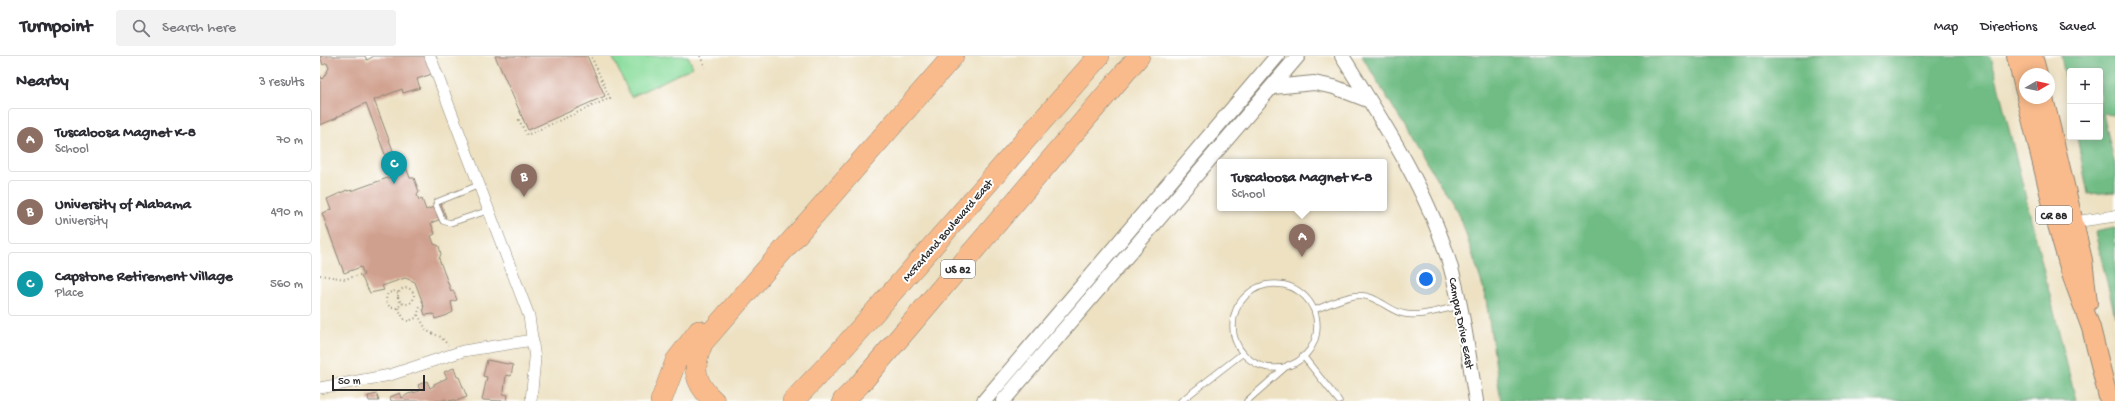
<!DOCTYPE html>
<html lang="en">
<head>
<meta charset="utf-8">
<style>
	:root { --surface:#fff; --page:#f2f2f3; --text:#2b2b33; --muted:#7c7c81; --line:#e1e1e2; --accent:#d1495b }
	body { margin:0; font-family:"Gochi Hand",sans-serif; background:var(--page); color:var(--text) }
	.controls { position:absolute; right:12px; top:12px; display:grid; overflow:hidden; border-radius:4px; box-shadow:0 2px 10px #0003 }
	.controls button { width:36px; height:36px; display:grid; place-items:center; padding:0; border:0; border-bottom:1px solid var(--line); background:var(--surface); color:var(--text); font:20px sans-serif }
	.compass { position:absolute; left:1699px; top:12px; width:36px; height:36px; border-radius:50%; background:var(--surface); box-shadow:0 2px 10px #0003; rotate:81deg }
	.scale { position:absolute; left:12px; bottom:10px; width:93px; box-sizing:border-box; padding-left:4px; border:2px solid #2b2b2b; border-top:0; font-size:11px; line-height:14px; white-space:nowrap; color:#2b2b2b; -webkit-text-stroke:3px #fff; paint-order:stroke }
	.you { position:absolute; left:1106px; top:223px; width:14px; height:14px; margin:-10px; border:3px solid #fff; border-radius:50%; background:#1a73e8; box-shadow:0 0 0 6px #1a73e833 }
	.badge { display:grid; place-items:center; width:26px; height:26px; border-radius:50%; background:var(--accent); color:#fff; font-size:13px; font-weight:700 }
	.pin { position:absolute; translate:-50% -33px; filter:drop-shadow(0 1px 2px #0008) }
	.pin::after { content:''; position:absolute; top:21px; width:14px; height:12px; background:inherit; clip-path:polygon(0 0,100% 0,50% 100%) }
	.popup { position:absolute; left:897px; top:103px; width:170px; height:52px; box-sizing:border-box; display:grid; place-content:center; border-radius:4px; background:var(--surface); filter:drop-shadow(0 1px 3px #0005); font-size:13px; white-space:nowrap; color:var(--muted) }
	.popup b { font-size:15px; color:var(--text) }
	.popup::after { content:''; position:absolute; left:50%; top:100%; margin-left:-8px; border:8px solid transparent; border-top-color:var(--surface) }
	.list { margin:0; padding:0; list-style:none }
	h2 { display:flex; justify-content:space-between; align-items:center; height:52px; margin:0; padding:0 16px; font-size:17px }
	h2 small { font-size:13px; font-weight:400; color:var(--muted) }
	.list li { display:grid; grid-template-columns:26px 1fr auto; gap:12px; align-items:center; box-sizing:border-box; height:64px; margin:0 8px 8px; padding:0 8px; border:1px solid var(--line); border-radius:4px }
	.list b { display:block; font-size:15px; white-space:nowrap }
	.list p { margin:0; font-size:13px; white-space:nowrap; color:var(--muted) }
	.list em { font-size:13px; font-style:normal; color:var(--muted) }
	.icon { flex:none; width:22px; height:22px; fill:none; stroke:currentColor; stroke-width:2; stroke-linecap:round; stroke-linejoin:round }
	.map { position:relative; flex:none; width:1795px; height:345px; overflow:hidden }
	header { display:flex; align-items:center; gap:24px; box-sizing:border-box; height:56px; padding:0 20px; background:var(--surface); border-bottom:1px solid var(--line) }
	header strong { font-size:19px }
	nav { display:flex; gap:22px; margin-inline-start:auto; font-size:14px }
	.search { width:280px; height:36px; background:var(--page); display:flex; align-items:center; gap:10px; box-sizing:border-box; padding:0 14px; border-radius:4px; color:var(--muted); font-size:15px }
	main { display:flex }
	aside { flex:1; background:var(--surface) }
	.map>svg:first-child { display:block }
	.green { fill:#8bdd9d; stroke:#5b8464 }
	.forest { fill:#70bc84; stroke:#4e7458 }
	.building { fill:#d0a08e }
	.lines { fill:none; stroke-linecap:round; stroke-linejoin:round }
	.service-casing { stroke:#8c8676; stroke-width:7 }
	.minor-casing { stroke:#8c8676; stroke-width:12 }
	.tertiary-casing { stroke:#8c8676; stroke-width:16 }
	.primary-casing { stroke:#8c8676; stroke-width:20 }
	.motorway-casing { stroke:#8c8676; stroke-width:22 }
	.path { stroke:#8c8676; stroke-width:2; stroke-dasharray:1 3; stroke-linecap:butt }
	.service { stroke:#fff; stroke-width:5.5 }
	.minor { stroke:#fff; stroke-width:11 }
	.tertiary { stroke:#fff; stroke-width:14 }
	.primary { stroke:#fabb8c; stroke-width:18 }
	.motorway { stroke:#fabb8c; stroke-width:21 }
	.labels { text-anchor:middle; stroke-width:4; stroke-linejoin:round; paint-order:stroke }
	.shield { fill:#fff; stroke:#6b6b6b; stroke-width:1 }
	.shield-label { font-size:11px; font-weight:bold; fill:#2b2b2b }
	.street-label { font-size:12px; fill:#2b2b2b; stroke:#fff }
</style>
</head>
<body>
<header>
<strong>Turnpoint</strong>
<div class="search"><svg class="icon" aria-label="search" viewBox="0 0 24 24"><circle cx="10" cy="10" r="6"/><path d="M15 15l6 6"/></svg>Search here</div>
<nav><a>Map</a><a>Directions</a><a>Saved</a></nav>
</header>
<main>
<aside>
<h2>Nearby<small>3 results</small></h2>
<ul class="list">
<li><span class="badge" style="background:#8d6e63">A</span><div><b>Tuscaloosa Magnet K-8</b><p>School</p></div><em>70 m</em></li>
<li><span class="badge" style="background:#8d6e63">B</span><div><b>University of Alabama</b><p>University</p></div><em>490 m</em></li>
<li><span class="badge" style="background:#0f9aa8">C</span><div><b>Capstone Retirement Village</b><p>Place</p></div><em>560 m</em></li>
</ul>
</aside>
<div class="map">
<svg width="1795" height="345" viewBox="0 0 1795 345">
	<rect width="100%" height="100%" fill="#fff"/>
	<filter id="ink" filterUnits="userSpaceOnUse"><feTurbulence type="fractalNoise" baseFrequency=".025" numOctaves="2"/><feDisplacementMap in="SourceGraphic" scale="8" xChannelSelector="R" yChannelSelector="G"/><feConvolveMatrix kernelMatrix="1 2 1 2 8 2 1 2 1" color-interpolation-filters="sRGB"/></filter>
	<filter id="wash" filterUnits="userSpaceOnUse"><feTurbulence type="fractalNoise" baseFrequency=".012" numOctaves="4" result="noise"/><feDisplacementMap in="SourceGraphic" scale="16" xChannelSelector="R" yChannelSelector="G"/><feGaussianBlur stdDeviation="0.9" result="paint"/><feColorMatrix in="noise" values="0 0 0 0 0 0 0 0 0 0 0 0 0 0 0 0 0 1.4 0 .05"/><feComposite in="paint" operator="in"/></filter>
	<g filter="url(#wash)">
		<rect width="100%" height="100%" fill="#ede1c2"/>
		<path class="green" d="M292 0H368L373 11 311 41Z"/>
		<path class="forest" d="M1042 0H1671L1756 345H1181L1165 237 1141 163Z
			M1741 0H1795V59L1783 58 1795 108V136L1768 138 1757 81H1780V15H1750V47Z
			M1795 172V260L1775 176Z"/>
		<g id="blocks">
			<path class="building" d="M0 0H45L47 4 54 0H110L112 18 97 23 100 32 83 37 82 33 54 44 80 113 86 111 90 122H94L99 136 97 139 99 144 102 143 106 154 121 148 126 161 111 167 115 178 111 180 114 188 119 190 121 198 119 203 131 235 133 234 137 244 131 246 133 256 125 260 115 263 114 258 105 259 103 253 104 250 95 226 85 222 62 230 64 234 50 237 41 220 44 219 41 211 24 217 2 157 11 154 7 143 27 134V135L34 134 73 120 46 47 17 61V62L0 69V19L2 23 3 22 9 12 7 7 3 9Z
				M175 0H267L285 40 208 74Z
				M167 304 193 309 191 320 186 319 184 335 182 338 188 339 187 345 162 344 167 321 163 320Z
				M134 312 137 321H139L147 341 136 345 135 344 127 345 126 343 120 345H71L70 341 80 337 82 342 88 338 100 335 98 329 107 325 110 332 114 330V328L127 322 124 316Z
				M57 338 59 345H49L48 340Z"/>
		</g>
	</g>
	<g filter="url(#ink)">
		<use href="#blocks" fill-opacity="0" stroke="#8c8676" stroke-width="1"/>
		<g class="lines">
			<defs>
				<path id="service" d="M159 129 117 146 116 149 123 165 130 167 170 154
					M913 270a42 42 0 1 1 84 0a42 42 0 1 1-84 0Z
					M994 254C1011 248 1035 234 1052 242 1064 247 1073 256 1085 258 1102 261 1123 253 1140 250
					M983 300 1019 345
					M861 345 923 297
					M927 345 968 309"/>
				<path id="minor" d="M110 0 209 260 215 303 211 345
					M1748 167 1795 160
					M0 332 70 319 143 295 213 284"/>
				<path id="tertiary" d="M1022 0C1061 63 1104 128 1127 199 1142 246 1148 296 1156 345
					M953 31 994 27 1014 31 1050 45
					M664 345 957 0
					M683 345 978 0"/>
				<path id="primary" d="M1696 0 1705 36
					M1713 0 1718 18
					M1706 42 1737 169 1751 218 1771 272 1789 345
					M1724 42 1763 204 1768 247"/>
				<path id="motorway" d="M341 345 356 305 379 275
					M394 345C373 326 372 310 383 286L633 0
					M473 345 517 299 779 0
					M523 345 540 328 819 0"/>
			</defs>
			<use href="#service" class="service-casing"/>
			<use href="#minor" class="minor-casing"/>
			<use href="#tertiary" class="tertiary-casing"/>
			<use href="#primary" class="primary-casing"/>
			<use href="#motorway" class="motorway-casing"/>
			<path class="path" d="M380 0 385 11
				M203 62 199 64 207 79 290 42 271 0
				M0 219 25 223 43 218
				M78 240a8 8 0 1 1 16 0a8 8 0 1 1-16 0Z
				M78 237 75 235 68 237C63 246 69 253 78 252L82 247
				M78 252 84 263 88 265 96 262 100 251 104 250
				M98 259 107 275 121 281 128 289"/>
			<use href="#service" class="service"/>
			<use href="#minor" class="minor"/>
			<use href="#tertiary" class="tertiary"/>
			<use href="#primary" class="primary"/>
			<use href="#motorway" class="motorway"/>
		</g>
	</g>
	<g class="labels">
		<g class="shield">
			<rect x="1716" y="150" width="36" height="18" rx="3"/>
			<rect x="621" y="204" width="34" height="18" rx="3"/>
		</g>
		<g class="shield-label">
			<text x="1734" y="163">CR 88</text>
			<text x="638" y="217">US 82</text>
		</g>
		<g class="street-label">
			<text transform="translate(627 174) rotate(-49)" y="4">McFarland Boulevard East</text>
			<text transform="translate(1142 267) rotate(79)" y="4">Campus Drive East</text>
		</g>
	</g>
</svg>
<div class="controls">
<button>+</button>
<button>−</button>
</div>
<svg class="compass" viewBox="-18 -18 36 36"><path d="M0-13l5 13h-10z" fill="#e53935"/><path d="M0 13l5-13h-10z" fill="#7c7c81"/></svg>
<div class="scale">50 m</div>
<div class="you"></div>
<div class="pin badge" style="left:982px;top:201px;background:#8d6e63">A</div>
<div class="popup"><b>Tuscaloosa Magnet K-8</b>School</div>
<div class="pin badge" style="left:204px;top:141px;background:#8d6e63">B</div>
<div class="pin badge" style="left:74px;top:128px;background:#0f9aa8">C</div>
</div>
</main>
</body>
</html>
